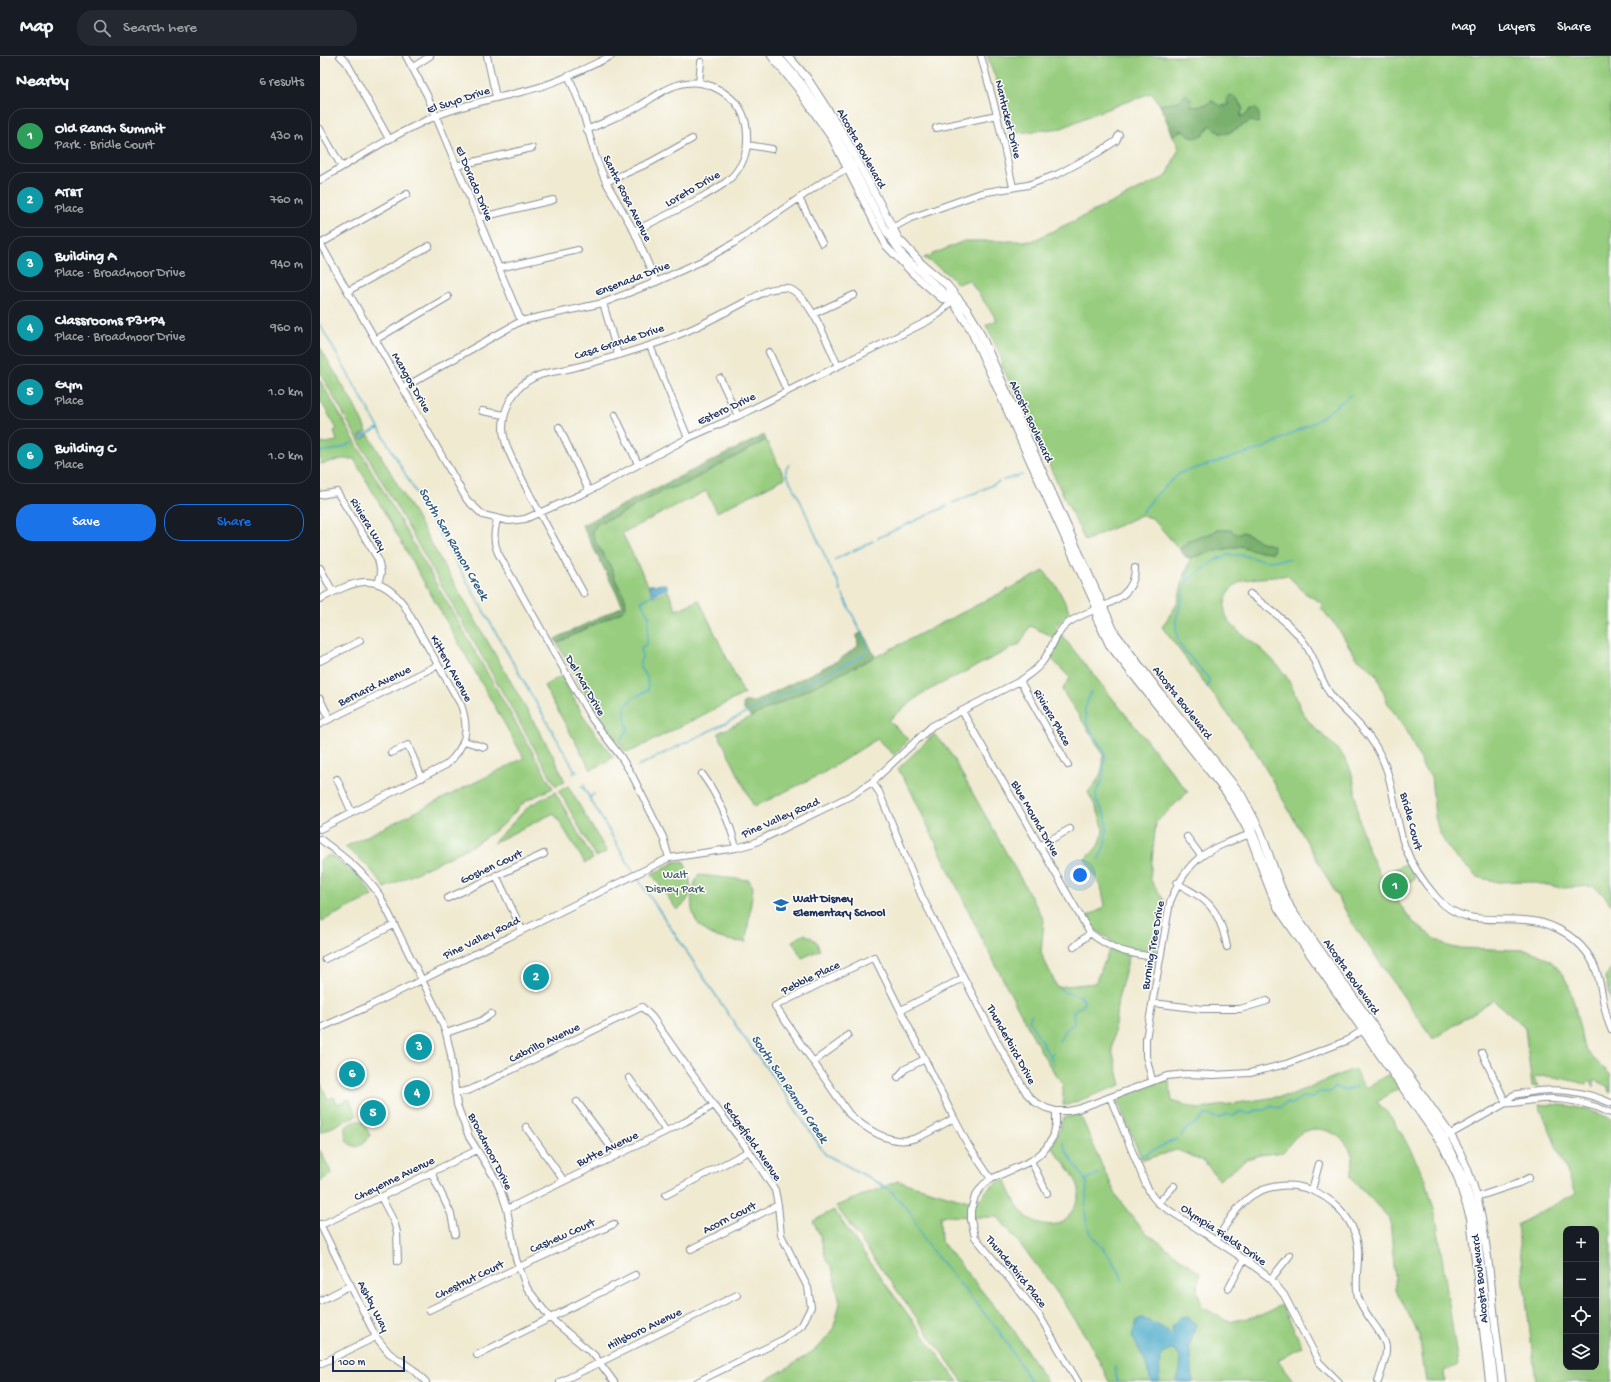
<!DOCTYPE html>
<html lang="en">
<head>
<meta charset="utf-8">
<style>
	:root { --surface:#171b24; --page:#242831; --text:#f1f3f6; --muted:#9ea1a6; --line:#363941; --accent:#1a73e8 }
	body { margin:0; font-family:"Gochi Hand",sans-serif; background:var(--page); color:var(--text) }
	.controls { position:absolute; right:12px; bottom:12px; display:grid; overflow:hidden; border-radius:8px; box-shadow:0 4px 16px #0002 }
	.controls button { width:36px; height:36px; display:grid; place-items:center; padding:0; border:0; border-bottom:1px solid var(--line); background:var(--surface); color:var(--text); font:20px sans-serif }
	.scale { position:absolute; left:12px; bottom:10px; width:73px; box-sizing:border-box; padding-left:4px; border:2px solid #1b2f5e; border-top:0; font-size:11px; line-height:14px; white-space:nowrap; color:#1b2f5e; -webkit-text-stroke:3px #fdfcf7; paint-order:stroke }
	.you { position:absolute; left:760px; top:819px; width:14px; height:14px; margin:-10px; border:3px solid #fff; border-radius:50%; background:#1a73e8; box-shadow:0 0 0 6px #1a73e833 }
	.badge { display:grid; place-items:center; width:26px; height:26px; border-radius:50%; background:var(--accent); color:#fff; font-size:13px; font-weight:700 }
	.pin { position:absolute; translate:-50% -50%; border:2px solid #fff; box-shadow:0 1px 4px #0006 }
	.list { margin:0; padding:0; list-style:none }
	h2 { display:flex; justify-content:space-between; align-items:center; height:52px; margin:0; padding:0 16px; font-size:17px }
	h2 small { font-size:13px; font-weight:400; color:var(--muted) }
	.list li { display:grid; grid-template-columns:26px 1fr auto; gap:12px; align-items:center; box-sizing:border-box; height:56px; margin:0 8px 8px; padding:0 8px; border:1px solid var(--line); border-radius:16px }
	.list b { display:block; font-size:15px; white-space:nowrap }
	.list p { margin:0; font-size:13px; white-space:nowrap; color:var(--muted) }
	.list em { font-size:13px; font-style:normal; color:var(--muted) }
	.actions { display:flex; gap:8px; padding:12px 16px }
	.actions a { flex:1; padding:9px 0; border:1px solid var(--accent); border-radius:16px; text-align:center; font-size:14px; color:var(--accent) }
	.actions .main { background:var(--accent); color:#fff }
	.icon { flex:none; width:22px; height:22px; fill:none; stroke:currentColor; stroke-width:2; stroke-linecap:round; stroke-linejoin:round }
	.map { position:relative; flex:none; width:1291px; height:1326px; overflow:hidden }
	header { display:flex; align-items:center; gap:24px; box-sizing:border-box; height:56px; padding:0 20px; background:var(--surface); border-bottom:1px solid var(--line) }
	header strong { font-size:19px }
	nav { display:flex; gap:22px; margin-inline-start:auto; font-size:14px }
	.search { width:280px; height:36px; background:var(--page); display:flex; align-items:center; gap:10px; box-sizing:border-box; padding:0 14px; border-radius:16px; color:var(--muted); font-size:15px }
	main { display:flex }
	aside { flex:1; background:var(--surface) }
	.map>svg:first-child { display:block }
	.green { fill:#98cd7f; stroke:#5a7e6e; fill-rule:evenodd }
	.forest { fill:#7ab06e; stroke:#4a7066 }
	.water { fill:#4caaca; stroke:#346c94 }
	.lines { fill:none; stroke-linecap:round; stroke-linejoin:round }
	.stream { stroke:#4caaca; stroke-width:1.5 }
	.minor-casing { stroke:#868c98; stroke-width:8 }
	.major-casing { stroke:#868c98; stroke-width:9 }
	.minor { stroke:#fff; stroke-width:6 }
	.major { stroke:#fff; stroke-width:7 }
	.labels { text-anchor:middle; stroke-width:3; stroke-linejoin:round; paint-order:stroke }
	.street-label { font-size:12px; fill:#1b2f5e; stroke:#fdfcf7 }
	.park-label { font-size:12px; fill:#405e68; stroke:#fdfcf7 }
	.poi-label { font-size:12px; font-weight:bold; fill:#1b2f5e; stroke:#fdfcf7; text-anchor:start }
	.water-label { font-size:13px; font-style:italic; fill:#2c5a84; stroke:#fdfcf7 }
</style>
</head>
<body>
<header>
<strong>Map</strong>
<div class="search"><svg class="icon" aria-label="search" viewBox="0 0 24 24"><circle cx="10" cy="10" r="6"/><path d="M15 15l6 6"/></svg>Search here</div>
<nav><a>Map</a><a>Layers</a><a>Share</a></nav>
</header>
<main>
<aside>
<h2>Nearby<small>6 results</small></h2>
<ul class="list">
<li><span class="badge" style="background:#2e9e5b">1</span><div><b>Old Ranch Summit</b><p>Park · Bridle Court</p></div><em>430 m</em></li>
<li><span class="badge" style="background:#0f9aa8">2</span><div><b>AT&amp;T</b><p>Place</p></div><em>760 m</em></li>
<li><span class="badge" style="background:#0f9aa8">3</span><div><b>Building A</b><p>Place · Broadmoor Drive</p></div><em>940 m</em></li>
<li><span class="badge" style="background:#0f9aa8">4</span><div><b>Classrooms P3+P4</b><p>Place · Broadmoor Drive</p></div><em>960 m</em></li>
<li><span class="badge" style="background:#0f9aa8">5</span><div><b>Gym</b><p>Place</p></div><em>1.0 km</em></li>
<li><span class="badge" style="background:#0f9aa8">6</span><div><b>Building C</b><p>Place</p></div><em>1.0 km</em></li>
</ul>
<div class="actions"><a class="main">Save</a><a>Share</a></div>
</aside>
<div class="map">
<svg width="1291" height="1326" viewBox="0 0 1291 1326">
	<rect width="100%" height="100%" fill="#fdfcf7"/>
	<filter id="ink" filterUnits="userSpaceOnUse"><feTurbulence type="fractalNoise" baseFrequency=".025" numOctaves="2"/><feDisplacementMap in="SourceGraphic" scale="8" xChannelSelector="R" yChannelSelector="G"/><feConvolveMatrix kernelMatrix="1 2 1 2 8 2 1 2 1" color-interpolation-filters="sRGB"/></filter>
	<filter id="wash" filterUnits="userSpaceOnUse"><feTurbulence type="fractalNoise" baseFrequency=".012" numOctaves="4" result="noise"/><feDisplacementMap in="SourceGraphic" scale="16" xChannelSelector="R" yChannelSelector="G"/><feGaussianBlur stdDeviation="0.9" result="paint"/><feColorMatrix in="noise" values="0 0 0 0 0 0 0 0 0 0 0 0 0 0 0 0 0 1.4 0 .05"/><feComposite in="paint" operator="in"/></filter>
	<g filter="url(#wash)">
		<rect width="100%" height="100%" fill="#f0ead1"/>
		<path class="green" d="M667 0H1291V849L1284 839 1273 830 1243 832 1204 825 1178 826 1156 821 1149 813 1137 803 1127 790 1119 776 1115 760 1111 720 1104 713 1086 673 1068 648 1056 617 1036 601 1017 571 1000 551 1003 548 985 537 967 519C944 525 910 515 905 548 901 568 929 582 941 593 949 600 959 610 966 620 975 633 977 650 987 663 1000 680 1019 689 1029 710 1036 726 1035 741 1038 758 1042 780 1050 800 1061 820L1087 807 1095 822 1072 838 1093 866 1114 882 1128 890 1135 892 1206 894C1246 904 1251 933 1259 969 1261 975 1261 984 1264 990 1270 1001 1282 1010 1291 1019V1037L1288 1035 1289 1031 1277 1025H1274V1031L1270 1025 1267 1028C1249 1025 1233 1018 1215 1021L1214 1023 1218 1030 1212 1031 1205 972 1173 944 1113 983 1033 868 935 694 842 571 857 548 866 514 869 509 870 502 886 497 921 490 937 495 953 496 951 489 939 485 926 477 916 478 910 474H897L890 478 874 483 864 488 860 494 832 462 821 459 765 485 682 310 680 298 666 269 677 264 649 224 638 228 620 212 604 202 644 185H712L847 120 859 92 853 80 857 76 863 75 870 80 887 75 890 69 900 77H908L931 65 938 67 931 53 926 59 921 61V56L923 53 920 47 900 50 892 45 887 48 872 51 859 45 840 49 831 37 776 57 742 72 690 78 682 39Z
			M0 291 34 349 47 376 40 380 41 384 49 379 234 701 245 726 236 730 0 317Z
			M0 324 233 732 208 744 200 750 184 768 154 789 65 832 48 810 25 791 204 702 34 403H23L0 408V388L17 385 14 375 17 373 0 344Z
			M446 384 465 422 397 456 386 435 302 477 334 541 348 534 356 554 379 544 424 638 314 694 306 696 280 663 237 587 302 555 306 544 296 525 292 513 274 484 272 475 278 467 299 459 342 435 365 428Z
			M724 515 737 531 751 558 745 561 735 571 868 736 836 766 830 823 844 844 836 896 811 893 798 943 792 994 801 1029 747 1049H743V1029L726 1004 708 971 663 885 591 735 578 713 614 678 629 695 724 864 721 897 737 931 775 927 793 886 776 874 766 861 782 853 785 849 781 830 765 803C794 780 782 764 768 736 778 726 784 715 783 700 782 693 748 644 742 634L750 622 731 602 738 588 730 579 710 570 700 588 603 637 569 664 589 684 574 699 557 683 503 717 434 751 398 677 555 601Z
			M241 620 265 663 293 701 286 706 271 714 224 630Z
			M248 730 287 796 276 801 239 735Z
			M235 736 273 803 265 807 234 757 173 787 209 750Z
			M10 799 41 822 53 840 0 866V804Z
			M364 805C371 825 377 840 357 854L332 818 355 806Z
			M378 819 429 824 433 831 426 886C383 885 359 862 378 819Z
			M485 878 496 885 500 894 482 902 472 885Z
			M1291 913V945L1285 921Z
			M1034 1013 1045 1032 1069 1018 1079 1032 1057 1046 1071 1061 1083 1080 1106 1124 1116 1161 1138 1309 1124 1315 1125 1326H1106L1099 1279 1076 1234 1070 1163 1030 1121C1032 1114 1034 1106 1032 1099 1027 1081 1004 1068 985 1075 975 1079 970 1088 963 1096L940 1099 927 1103 899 1124 884 1105 857 1094 822 1104 798 1046 799 1042 838 1026 849 1024 852 1045 878 1053 970 1039Z
			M0 1026 8 1043 14 1041 18 1048 29 1043 37 1059 0 1077Z
			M1219 1049C1245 1047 1268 1052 1291 1063V1326H1216L1197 1169 1256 1137ZM1246 1173H1276V1311H1246Z
			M760 1058 783 1112 799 1144 823 1174 880 1217 877 1234 882 1251 909 1266 941 1259 962 1249 982 1290 958 1304 974 1326H789C762 1264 720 1213 678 1161 658 1162 639 1160 620 1160L621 1185 693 1273 727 1326H643L516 1150 578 1125 648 1145 660 1143 670 1131 685 1123C690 1135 696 1151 706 1160 715 1168 733 1172 744 1165 749 1162 752 1155 755 1150 758 1146 760 1138 759 1133 755 1117 741 1104 732 1091L740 1073 743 1062Z
			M36 1064 43 1066 50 1079 46 1085 37 1091C25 1088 25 1082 25 1071Z
			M0 1094 12 1118 0 1125Z
			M514 1154 564 1226 638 1326H442L469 1311 499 1291 513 1274 520 1247 513 1215 505 1200 501 1182 493 1165Z"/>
		<path class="forest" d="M866 38 871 43 872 51 887 48 892 45C898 48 903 53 908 49L907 41 912 39 917 43 923 54 921 56V61L926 59 931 53H936C939 58 941 62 938 67L931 65 908 77H900L890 69 884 78 875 82 861 74 853 80 840 49 859 45Z
			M444 379 446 384 365 428 342 435 299 459 278 467 272 475C275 488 284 499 291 511 293 516 294 521 296 526 301 535 306 540 306 551L302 555 237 587 235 583 303 550 262 469Z
			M897 474H911L916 478 923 476 937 483 939 485 951 489 954 491 953 496 937 495 921 490 886 497 870 502 866 501 860 494C869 481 885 482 897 474Z
			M543 576 555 601 431 661 428 657 424 654 423 649 424 646H434L519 604 538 590 537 579Z"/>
		<path class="water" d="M346 528 348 532 334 538 329 529Z
			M860 1261H868L876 1268 869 1292 871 1298 873 1326H855C861 1317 865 1297 851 1294 834 1299 842 1314 839 1325L840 1326H831L825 1305 812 1280 817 1264 822 1262C834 1268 844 1270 852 1280L853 1279 852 1269Z"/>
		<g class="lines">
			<path class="stream" d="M0 269 254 713 257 716
				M40 382 59 372
				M0 396 19 393 32 387
				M469 409 466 413V418L478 440 514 520 518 525 521 536
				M683 424 702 419
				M633 447 679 426
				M822 456 836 439 860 417 944 392 998 364 1031 339
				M558 482 627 450
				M533 495 553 485
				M514 504 530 496
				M867 525 868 509
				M887 631 889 627 888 622 859 588 856 574V564L867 525 897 503 908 499H920L947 505 970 503
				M771 636 765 652 766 666 785 697 783 722 776 737V744L786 761 787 773 785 788 779 803
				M301 684 308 673C300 647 306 646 328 634L327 621 320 612V606L322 602 321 595 322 591 327 588 329 560 321 546 334 538
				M318 710 542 600 547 595V589L523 539
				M254 713V718
				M264 728 265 734 314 817
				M261 730 265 734
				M270 741 274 738
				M316 820 421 977 464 1036 505 1098 559 1127 570 1134 590 1156 605 1186 679 1275 711 1326
				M739 932 746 937 759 939 764 945 763 950 756 953 753 957 754 968 746 974 739 985
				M712 958 709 964 734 1008
				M730 1001 733 996
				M861 1080 867 1072 876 1068 886 1058C896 1062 896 1065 907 1058L913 1060 920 1056 930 1058 937 1054H945L951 1049 959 1052 966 1047 972 1048 981 1041 992 1042 999 1036H1010L1015 1031 1025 1034 1037 1031
				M743 1086 746 1095 767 1127 765 1157 769 1176 790 1201 801 1219 802 1225
				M821 1100 857 1083
				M766 1124 779 1117
				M795 1311 797 1326"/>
		</g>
	</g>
	<g filter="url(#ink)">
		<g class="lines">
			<defs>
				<path id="minor" d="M20 0 27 7 69 83
					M86 0 107 39 201 265
					M167 0 176 41
					M451 0 477 32 512 83 566 190 593 218 622 243 632 244
					M661 0 677 59 693 131
					M93 11 110 0
					M249 21 261 50 276 102 286 126 314 175 336 226
					M379 27 381 6
					M616 72 677 59
					M0 73 22 111
					M267 74C282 67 297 61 312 54 330 45 345 30 366 27 384 24 402 33 415 46 423 55 427 67 427 79 428 93 425 105 416 116 408 127 394 134 382 141 360 153 337 164 314 175
					M428 89 452 93
					M136 110 212 92
					M0 124C38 102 74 78 114 61 141 49 173 43 201 36 233 29 262 14 291 0
					M286 126 331 106 372 83
					M479 142 502 187
					M158 162 233 144
					M572 172 591 162 661 137 708 129 738 118 779 96 796 85 799 79
					M0 187 147 444 163 459 189 465 205 463 269 435 368 382 418 360 608 265 620 257 635 241
					M0 188 87 138
					M179 212 258 194
					M28 235 109 190
					M283 247 298 299
					M493 258 534 239
					M55 284 128 241
					M330 290 368 382
					M449 296 467 335
					M400 322 418 360
					M83 332 201 265 283 247 336 226 384 204 414 187 507 123 535 109
					M162 355 184 359
					M295 359 318 408
					M239 371 269 435
					M0 439 17 436 58 503 61 517 58 528
					M177 464C174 476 173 485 178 497L272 663 301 701 312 719 343 781 349 802
					M0 512 13 536
					M264 538C243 499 221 461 201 421 194 406 184 390 183 373 183 355 191 337 206 326 220 316 236 316 252 312 277 306 303 298 328 290 370 277 409 254 448 234 454 233 461 231 467 232 490 238 508 289 518 310
					M930 538C952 555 978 572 991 598 998 612 1002 627 1011 639 1020 651 1031 660 1041 671 1052 683 1062 700 1067 715 1075 740 1076 767 1085 791 1092 810 1104 827 1117 842 1142 870 1171 861 1204 864 1228 865 1252 877 1267 897 1284 920 1280 948 1291 973
					M0 543C33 526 57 513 84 549L141 649C150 674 146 691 126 709L0 773
					M778 554 776 562 789 589 906 737C913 749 920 760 926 772 938 799 945 827 958 853L1122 1089 1137 1121 1150 1162 1169 1326
					M0 605 40 585
					M700 625 748 709
					M0 643 10 663
					M642 655 770 877C797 897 808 897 840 902
					M0 668 118 609
					M144 685 164 691
					M71 697 88 689 102 722
					M382 718C397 738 411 768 416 792
					M17 723 32 757
					M552 726 559 736 602 841 676 984 707 1038 715 1046 726 1052 736 1055H748L758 1053 847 1020 866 1018 893 1019 930 1017 966 1008 1026 985 1046 972
					M867 781 881 800
					M0 783C25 802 41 813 60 840L115 950 126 977 131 999 137 1049 149 1081 176 1124 182 1138 187 1153 196 1203 207 1232 230 1262 274 1299 294 1326
					M719 790 750 773
					M176 819 202 874
					M857 827C866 833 876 837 884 844 897 854 904 875 907 891
					M128 842 224 798
					M754 891 770 877
					M5 903 74 869
					M833 947 882 953H920L947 945
					M581 954 643 922
					M0 972 47 951 349 802 416 792 434 787 532 739 552 726 612 670 700 625C708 619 717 614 723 605 732 593 735 577 748 567 771 550 815 549 815 512
					M126 977 161 965 171 958
					M1162 997 1186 1047
					M493 1006 521 986 528 979
					M578 1021 585 1013 605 1003
					M309 1022 346 1075
					M832 1024 826 1000V983L850 846C868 801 887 793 931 778
					M135 1037 150 1034 322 951 332 961 394 1049 429 1095 455 1134 458 1149 461 1179 488 1232 491 1251 482 1269 462 1284 377 1326
					M790 1041 826 1129 832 1140 838 1147 924 1203 951 1223 964 1239 999 1306 1019 1326
					M257 1046 297 1099
					M1186 1047C1195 1048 1203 1045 1213 1044 1240 1040 1267 1046 1291 1057
					M736 1055V1068L733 1081 726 1092 719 1099 711 1105 671 1123 663 1129 655 1140 651 1154V1164L655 1181 719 1259 758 1326
					M634 1062 554 901 455 950 529 1058C546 1073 572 1091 596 1082 609 1077 622 1069 634 1062L648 1089 671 1123
					M206 1071 244 1125
					M1127 1080 1186 1047C1187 1045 1190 1042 1192 1040 1195 1038 1200 1038 1204 1037 1233 1031 1264 1035 1291 1047
					M711 1105 727 1137
					M111 1116 131 1158 135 1178
					M992 1134 999 1108
					M346 1139 429 1095
					M61 1141 74 1166 77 1176 78 1205
					M1157 1141 1199 1127 1209 1122
					M838 1147 854 1130
					M187 1153 365 1066 394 1049
					M0 1168 56 1281 69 1297 94 1314 106 1326
					M1 1169 61 1141 157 1094
					M896 1185C906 1169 916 1151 931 1140 970 1115 1021 1138 1035 1178 1043 1199 1033 1220 1038 1241 1043 1258 1065 1278 1066 1291 1067 1302 1061 1316 1058 1326
					M371 1193 458 1149
					M951 1223 970 1199
					M909 1232 924 1203
					M0 1245 31 1229
					M109 1254 199 1211 294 1168
					M157 1299 315 1219
					M0 1308 56 1281
					M240 1326 417 1239"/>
				<path id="major" d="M458 0 482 28 516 79 566 175 584 201 632 244 650 272 791 583 915 741 927 762 955 834 964 851 1124 1082 1143 1121 1155 1161 1174 1326
					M468 0 487 22 524 79 578 182 602 208 627 229 648 255 657 270 795 577 841 638 921 738 940 774 961 832 971 853 1130 1078C1160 1128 1164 1173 1171 1229 1174 1262 1178 1294 1182 1326"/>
			</defs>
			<use href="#minor" class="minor-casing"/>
			<use href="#major" class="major-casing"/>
			<use href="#minor" class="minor"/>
			<use href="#major" class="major"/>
		</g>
	</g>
	<defs>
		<symbol id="school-bare" viewBox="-9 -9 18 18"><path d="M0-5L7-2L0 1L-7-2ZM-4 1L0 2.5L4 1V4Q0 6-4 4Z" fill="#1f6fb2" stroke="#fdfcf7" stroke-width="2.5" paint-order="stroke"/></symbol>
	</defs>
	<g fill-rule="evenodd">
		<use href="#school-bare" x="450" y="838" width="22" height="22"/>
	</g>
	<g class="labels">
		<g class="street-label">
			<text transform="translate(138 43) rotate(-18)" y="4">El Suyo Drive</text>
			<text transform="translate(689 63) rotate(76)" y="4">Nantucket Drive</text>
			<text transform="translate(542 92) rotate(61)" y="4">Alcosta Boulevard</text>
			<text transform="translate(155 127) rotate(67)" y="4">El Dorado Drive</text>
			<text transform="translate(372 132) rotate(-30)" y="4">Loreto Drive</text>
			<text transform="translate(308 142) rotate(63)" y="4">Santa Rosa Avenue</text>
			<text transform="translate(312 222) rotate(-21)" y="4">Ensenada Drive</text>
			<text transform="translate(299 285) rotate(-18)" y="4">Casa Grande Drive</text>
			<text transform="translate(92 326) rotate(60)" y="4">Mangos Drive</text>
			<text transform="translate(406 352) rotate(-25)" y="4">Estero Drive</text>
			<text transform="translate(712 365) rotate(65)" y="4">Alcosta Boulevard</text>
			<text transform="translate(49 468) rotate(59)" y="4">Riviera Way</text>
			<text transform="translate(132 612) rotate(61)" y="4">Kittery Avenue</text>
			<text transform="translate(54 629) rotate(-26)" y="4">Bernard Avenue</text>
			<text transform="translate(266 629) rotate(60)" y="4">Del Mar Drive</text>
			<text transform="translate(863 646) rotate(52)" y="4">Alcosta Boulevard</text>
			<text transform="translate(733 661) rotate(60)" y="4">Riviera Place</text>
			<text transform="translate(460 761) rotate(-24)" y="4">Pine Valley Road</text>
			<text transform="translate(716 762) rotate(60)" y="4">Blue Mound Drive</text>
			<text transform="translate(1092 765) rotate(75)" y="4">Bridle Court</text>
			<text transform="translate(171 810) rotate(-25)" y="4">Goshen Court</text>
			<text transform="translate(161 881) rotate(-26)" y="4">Pine Valley Road</text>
			<text transform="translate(832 889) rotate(-80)" y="4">Burning Tree Drive</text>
			<text transform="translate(1032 920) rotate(55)" y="4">Alcosta Boulevard</text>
			<text transform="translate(490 921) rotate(-26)" y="4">Pebble Place</text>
			<text transform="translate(224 986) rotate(-26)" y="4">Cabrillo Avenue</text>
			<text transform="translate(692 988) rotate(61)" y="4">Thunderbird Drive</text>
			<text transform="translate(433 1085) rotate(55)" y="4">Sedgefield Avenue</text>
			<text transform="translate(287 1092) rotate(-26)" y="4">Butte Avenue</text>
			<text transform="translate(171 1095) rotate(63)" y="4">Broadmoor Drive</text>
			<text transform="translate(74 1122) rotate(-26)" y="4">Cheyenne Avenue</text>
			<text transform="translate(409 1161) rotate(-27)" y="4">Acorn Court</text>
			<text transform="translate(904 1178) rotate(34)" y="4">Olympia Fields Drive</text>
			<text transform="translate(242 1179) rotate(-24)" y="4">Cashew Court</text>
			<text transform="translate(697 1215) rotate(51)" y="4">Thunderbird Place</text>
			<text transform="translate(149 1223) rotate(-26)" y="4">Chestnut Court</text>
			<text transform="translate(1159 1223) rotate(-96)" y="4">Alcosta Boulevard</text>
			<text transform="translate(54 1250) rotate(63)" y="4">Ashby Way</text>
			<text transform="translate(324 1272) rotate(-26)" y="4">Hillsboro Avenue</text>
		</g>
		<g class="park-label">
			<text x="355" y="822">Walt<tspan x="355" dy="14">Disney Park</tspan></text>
		</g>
		<g class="poi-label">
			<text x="473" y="846">Walt Disney<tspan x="473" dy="14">Elementary School</tspan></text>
		</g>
		<g class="water-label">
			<text transform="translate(135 487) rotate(60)" y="5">South San Ramon Creek</text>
			<text transform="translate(471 1032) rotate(56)" y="5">South San Ramon Creek</text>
		</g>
	</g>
</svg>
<div class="controls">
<button>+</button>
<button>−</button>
<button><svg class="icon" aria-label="locate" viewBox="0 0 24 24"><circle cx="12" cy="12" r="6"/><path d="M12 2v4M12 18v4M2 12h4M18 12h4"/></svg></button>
<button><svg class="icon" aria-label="layers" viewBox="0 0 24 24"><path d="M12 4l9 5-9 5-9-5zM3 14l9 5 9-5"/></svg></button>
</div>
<div class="scale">100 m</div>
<div class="you"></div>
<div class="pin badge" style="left:1075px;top:830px;background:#2e9e5b">1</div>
<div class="pin badge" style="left:216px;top:921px;background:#0f9aa8">2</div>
<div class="pin badge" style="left:99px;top:991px;background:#0f9aa8">3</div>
<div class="pin badge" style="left:97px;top:1037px;background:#0f9aa8">4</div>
<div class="pin badge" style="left:53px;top:1057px;background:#0f9aa8">5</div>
<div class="pin badge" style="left:32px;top:1018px;background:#0f9aa8">6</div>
</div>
</main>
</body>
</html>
